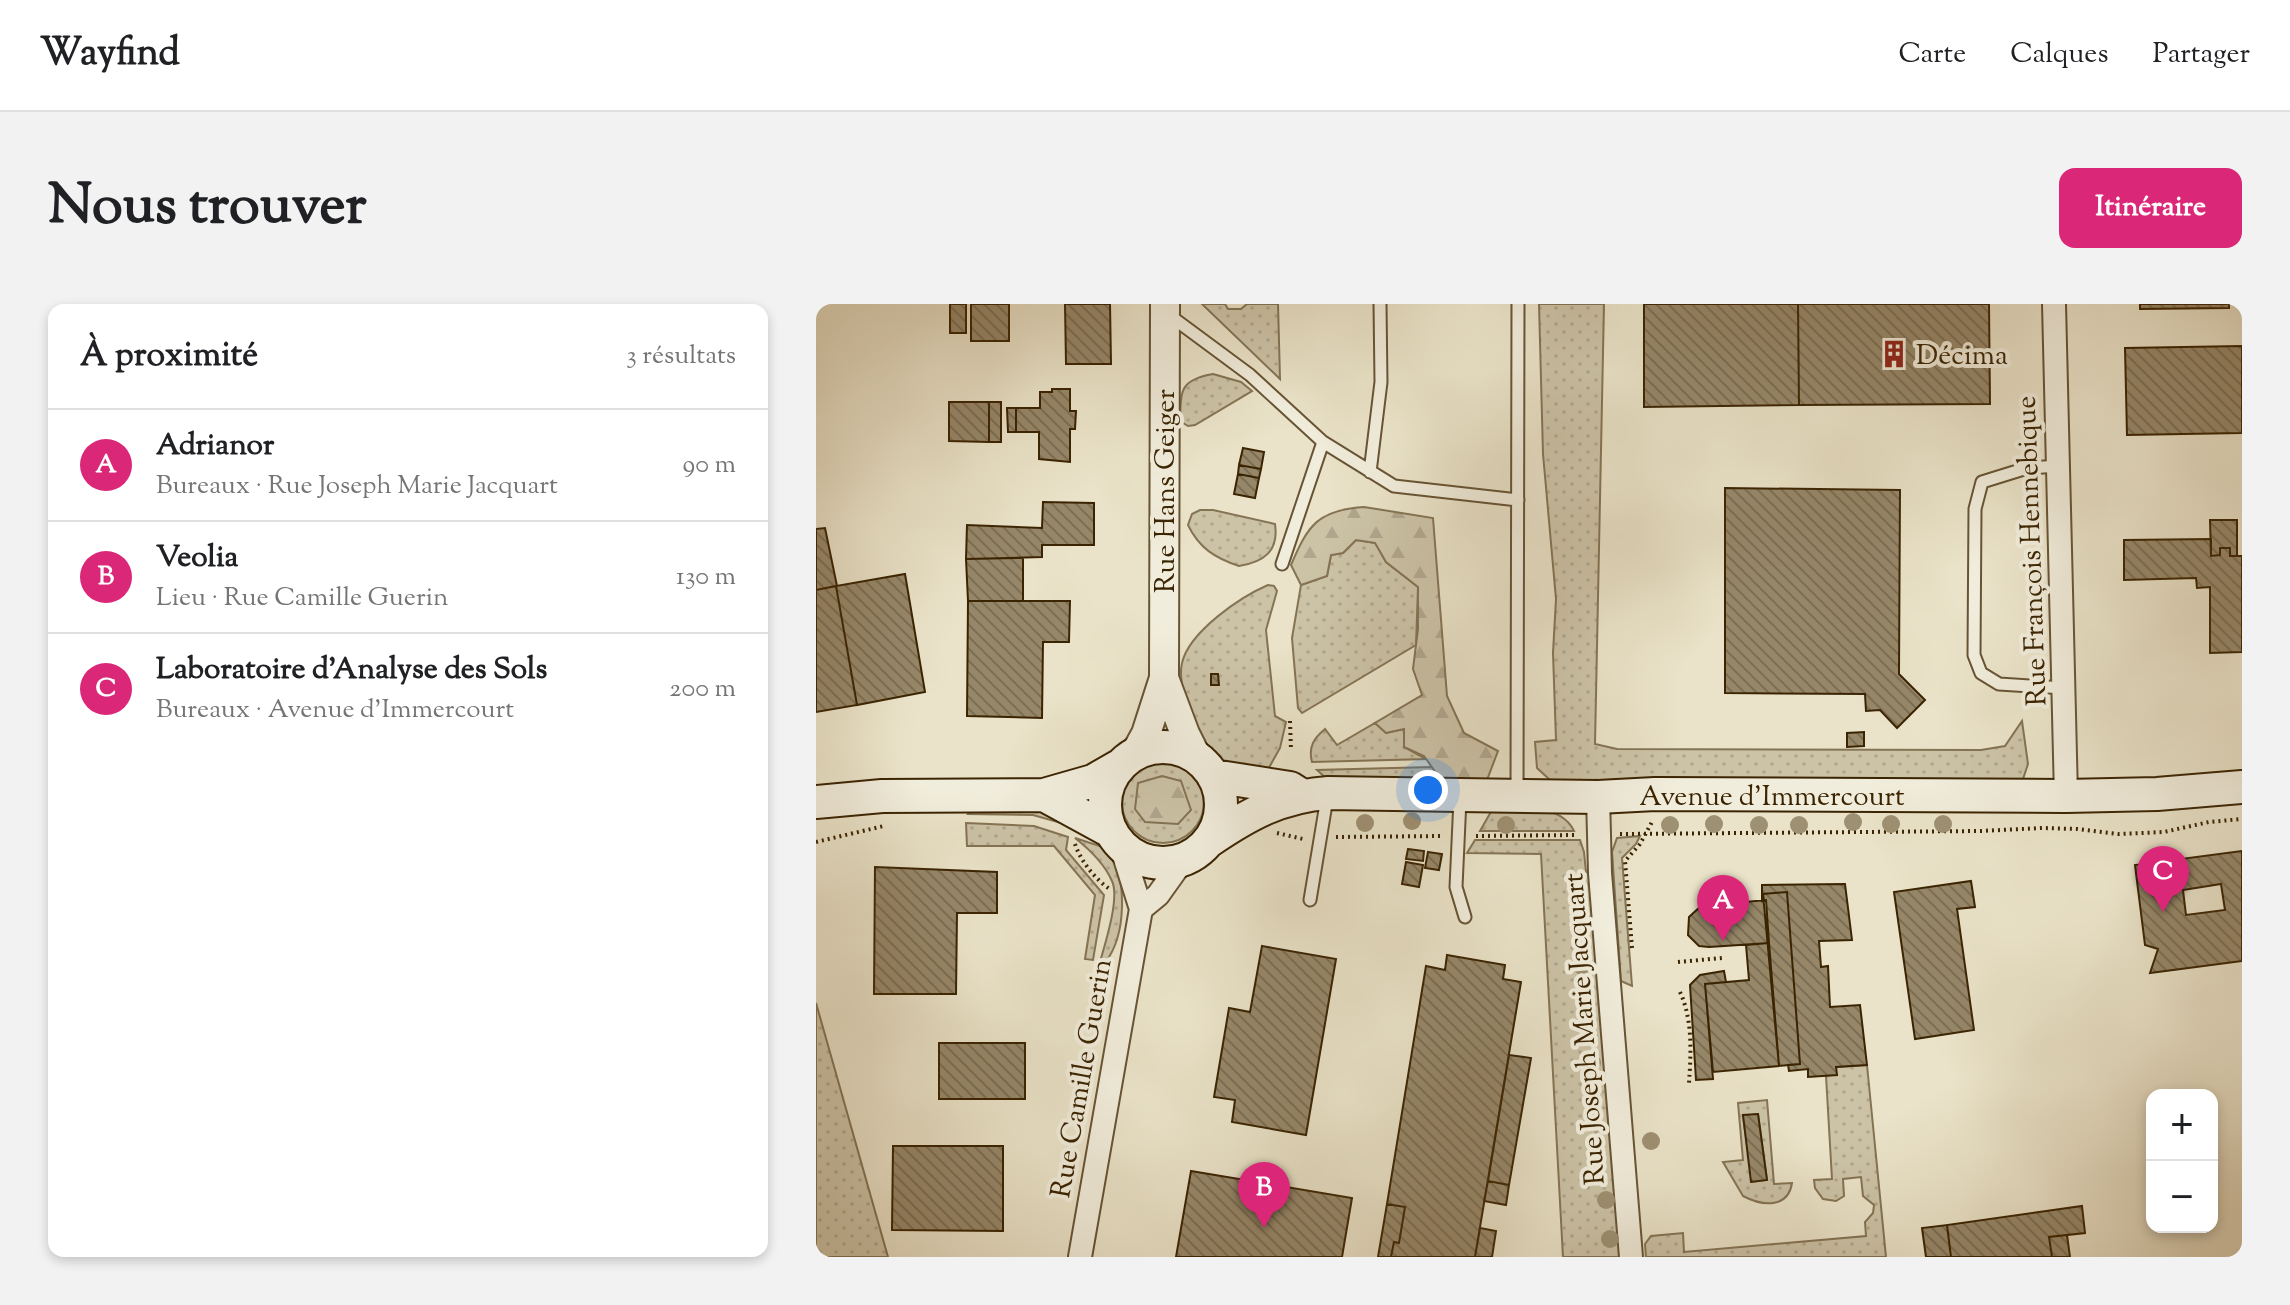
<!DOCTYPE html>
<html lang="fr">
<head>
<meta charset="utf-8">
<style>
	:root { --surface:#fff; --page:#f2f2f2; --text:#202124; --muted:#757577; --line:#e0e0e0; --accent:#db2777 }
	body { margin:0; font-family:"Sorts Mill Goudy",serif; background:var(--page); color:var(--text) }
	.controls { position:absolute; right:24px; bottom:24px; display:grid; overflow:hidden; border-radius:16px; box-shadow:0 4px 12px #0003 }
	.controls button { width:72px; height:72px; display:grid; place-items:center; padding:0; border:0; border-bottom:2px solid var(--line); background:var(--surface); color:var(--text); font:40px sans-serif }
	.you { position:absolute; left:612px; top:486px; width:28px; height:28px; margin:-20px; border:6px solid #fff; border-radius:50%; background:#1a73e8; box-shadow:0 0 0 12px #1a73e833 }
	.badge { display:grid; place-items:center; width:52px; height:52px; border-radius:50%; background:var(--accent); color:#fff; font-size:26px; font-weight:700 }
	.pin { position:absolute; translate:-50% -66px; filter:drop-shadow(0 2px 4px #0008) }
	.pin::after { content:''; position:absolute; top:42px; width:28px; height:24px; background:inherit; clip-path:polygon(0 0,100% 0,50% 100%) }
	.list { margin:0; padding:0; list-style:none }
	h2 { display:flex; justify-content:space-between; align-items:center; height:104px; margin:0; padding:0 32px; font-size:34px }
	h2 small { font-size:26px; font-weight:400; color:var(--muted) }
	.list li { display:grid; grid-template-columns:52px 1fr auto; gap:24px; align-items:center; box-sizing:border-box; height:112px; padding:0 32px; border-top:2px solid var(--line) }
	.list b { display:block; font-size:30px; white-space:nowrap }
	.list p { margin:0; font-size:26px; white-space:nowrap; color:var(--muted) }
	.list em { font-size:26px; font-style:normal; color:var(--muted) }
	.map { position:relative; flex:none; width:1426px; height:953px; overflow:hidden; border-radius:16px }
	header { display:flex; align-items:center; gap:48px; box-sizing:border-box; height:112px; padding:0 40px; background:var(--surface); border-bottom:2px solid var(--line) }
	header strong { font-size:38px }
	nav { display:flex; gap:44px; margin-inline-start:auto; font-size:28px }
	.intro { display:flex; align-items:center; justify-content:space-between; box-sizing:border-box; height:192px; padding:0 48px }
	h1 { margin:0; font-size:56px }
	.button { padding:20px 36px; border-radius:16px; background:var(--accent); color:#fff; font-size:28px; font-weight:700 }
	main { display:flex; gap:48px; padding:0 48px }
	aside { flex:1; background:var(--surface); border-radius:16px; box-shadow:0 4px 12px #0003 }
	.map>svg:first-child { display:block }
	.grass { fill:url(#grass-dots); stroke:#847454; stroke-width:2; fill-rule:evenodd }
	.forest { fill:url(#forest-firs); stroke:#847454; stroke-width:2 }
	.building { fill:url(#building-back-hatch); stroke:#3b2402; stroke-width:2; fill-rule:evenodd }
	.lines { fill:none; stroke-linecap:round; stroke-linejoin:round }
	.service-casing { stroke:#675434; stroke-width:15 }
	.minor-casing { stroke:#675434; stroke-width:26 }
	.tertiary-casing { stroke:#675434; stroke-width:32 }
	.secondary-casing { stroke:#3b2402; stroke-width:36 }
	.path { stroke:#3b2402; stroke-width:4; stroke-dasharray:2 4; stroke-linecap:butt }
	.service { stroke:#f1eddc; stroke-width:11 }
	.minor { stroke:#f1eddc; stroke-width:22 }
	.tertiary { stroke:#f1eddc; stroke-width:28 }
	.secondary { stroke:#f1eddc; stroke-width:32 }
	.tree { fill:#9e9072 }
	.labels { text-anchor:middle; stroke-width:8; stroke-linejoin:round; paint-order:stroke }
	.poi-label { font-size:28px; fill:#3b2402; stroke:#f1eddc; text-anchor:start }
	.street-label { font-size:28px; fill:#3b2402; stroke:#f1eddc }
</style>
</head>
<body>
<header>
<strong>Wayfind</strong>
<nav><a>Carte</a><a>Calques</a><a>Partager</a></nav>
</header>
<div class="intro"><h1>Nous trouver</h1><a class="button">Itinéraire</a></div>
<main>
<aside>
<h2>À proximité<small>3 résultats</small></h2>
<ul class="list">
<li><span class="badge">A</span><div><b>Adrianor</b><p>Bureaux · Rue Joseph Marie Jacquart</p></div><em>90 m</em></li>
<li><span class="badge">B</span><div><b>Veolia</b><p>Lieu · Rue Camille Guerin</p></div><em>130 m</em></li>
<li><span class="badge">C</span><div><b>Laboratoire d'Analyse des Sols</b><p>Bureaux · Avenue d'Immercourt</p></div><em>200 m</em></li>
</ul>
</aside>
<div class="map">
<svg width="1426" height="953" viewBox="0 0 1426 953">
	<defs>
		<pattern id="grass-dots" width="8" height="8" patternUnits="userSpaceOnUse" patternTransform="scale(2)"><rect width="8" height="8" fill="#ccc3a7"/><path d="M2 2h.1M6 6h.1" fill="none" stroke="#b0a78e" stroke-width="1.8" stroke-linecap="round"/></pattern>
		<pattern id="forest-firs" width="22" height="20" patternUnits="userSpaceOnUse" patternTransform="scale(2)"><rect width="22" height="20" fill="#ccc3a7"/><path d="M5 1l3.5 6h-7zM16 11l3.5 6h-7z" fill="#b0a78e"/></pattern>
		<pattern id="building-back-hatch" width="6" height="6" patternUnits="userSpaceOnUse" patternTransform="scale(2)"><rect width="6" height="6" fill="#968769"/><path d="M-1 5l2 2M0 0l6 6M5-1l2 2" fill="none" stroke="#7c6e54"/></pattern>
	</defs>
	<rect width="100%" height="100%" fill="#eae3c9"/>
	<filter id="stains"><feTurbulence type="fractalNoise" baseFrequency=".0025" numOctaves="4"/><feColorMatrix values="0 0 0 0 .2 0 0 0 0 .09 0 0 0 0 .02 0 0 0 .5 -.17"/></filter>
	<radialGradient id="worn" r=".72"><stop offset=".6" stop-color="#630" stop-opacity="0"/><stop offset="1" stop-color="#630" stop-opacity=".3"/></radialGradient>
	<path class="grass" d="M386 0H409L412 5H425L431 0H462L464 75Z
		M723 0H788L779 440 801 445 1165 446 1189 442 1206 417 1212 460 1207 475 1055 477 734 476 721 464 719 438 740 436 737 349 740 295 727 150Z
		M397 70 425 78 436 87 379 121 372 122 364 117C365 87 363 76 397 70Z
		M384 206H397L459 220C463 247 448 258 423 262 399 254 383 244 372 221L376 210Z
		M540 236 560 239 570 258 602 283 600 341 486 409 482 404 476 334 485 281 511 272 515 251 527 249Z
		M452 281 458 282 461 287 450 326 459 412 470 418 464 444 450 469C438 467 418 467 408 460 386 444 360 386 366 359 373 328 424 293 452 281Z
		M559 419 570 429 588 425V443L610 455 496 458C492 443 498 434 509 425L521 441Z
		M306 498a41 41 0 1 1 82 0a41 41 0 1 1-82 0Z
		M616 463 625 476 511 475 501 466Z
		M157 503 217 504 242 509 252 521 217 511 152 510Z
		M722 503C736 508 751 512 758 527H664L676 506Z
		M150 519 218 522 252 533 250 546 288 591 277 656 269 655 279 591 238 542H151Z
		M824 532 820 540 806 554 816 682 805 677 796 548 801 534Z
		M259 534 293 545C311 576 311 630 289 659L284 658C289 640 304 594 296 577 289 561 273 545 259 534Z
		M659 536H764L768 548 770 568 784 569 815 953H747L725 550 651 549Z
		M0 699 72 953H0Z
		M1051 761 1070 953H830L829 940 835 932 867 929 868 948 1050 932 1049 918 1057 909 1058 901 1047 892 1045 873 1027 875 1028 892 1020 897 1007 895 999 884 998 876 1016 875 1010 772 1020 763Z
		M951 796 958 880 976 879C972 905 946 902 927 892L907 858 927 856 922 799ZM942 810 951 876 936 878 927 812Z"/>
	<path class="forest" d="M548 203 617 214 631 392 648 429 682 447 671 476H625L608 452 588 443V425L570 429 559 419 606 391 597 365 602 325V283L570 258 559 239 540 236 527 249 515 251 511 272 485 281 475 261C492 221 502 206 548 203Z
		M346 472 365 477 375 506 362 520 329 518 319 505 322 479Z"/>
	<path class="building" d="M134 0H150V29H134Z
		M155 0H193V37H155Z
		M249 0H294L295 60H250Z
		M828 0H982L983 101 828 103Z
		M982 0H1173L1174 100 983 101Z
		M1324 0H1413V4L1324 5Z
		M1426 42V129L1311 131 1309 44Z
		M236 85H254V107H260L259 125H254V158L223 155V128H200V104H224V88H236Z
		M133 98H173V138L133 137Z
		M173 98H185V138H173Z
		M191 104H200V128H192Z
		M427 144 448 148 445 165 423 161Z
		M423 161 445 165 443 174 422 170Z
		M422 170 443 174 439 194 418 190Z
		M909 184 1084 186 1083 370 1109 396 1081 424 1064 406 1050 407 1049 390 909 389Z
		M227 198 278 199V241H226V253L150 255 151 221 226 224Z
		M1394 216H1421V252H1414V244H1404V251L1395 252Z
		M9 224 21 282 0 286V225Z
		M1395 235V252L1404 251V244H1414V252H1426V348L1394 349V283L1381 284 1380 274 1308 276V236Z
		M207 254V297H152L150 255Z
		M89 270 109 388 41 401 20 282Z
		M20 282 41 401 0 408V286Z
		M152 297H254L253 338H227L226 414 151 412Z
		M395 370H402L403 381H395Z
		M1048 428V442L1031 443V429Z
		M592 545 608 547 607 557 590 555Z
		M1426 547V657L1334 669 1342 645 1329 641 1319 561ZM1405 580 1409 606 1370 611 1367 586Z
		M612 548 626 550 623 566 609 564Z
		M590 558 607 561 603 583 586 580Z
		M59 563 181 568V609H141L140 690H58Z
		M1155 577 1159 603 1141 605 1158 726 1099 735 1078 588Z
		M1029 580 1036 636 1003 637 1005 663 1012 662 1014 703 1044 701 1051 761 1020 763 1021 771 992 773V765L973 767 972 761 984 760 971 588 947 590 948 597H946V581Z
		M971 588 984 760 963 762 947 590Z
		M950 596 953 639 893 643 883 642 872 631 873 613 885 602Z
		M953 639 963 762 897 768 889 680 933 676 930 641Z
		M446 642 520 655 490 831 416 818 419 796 398 793 413 704 434 708Z
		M631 651 689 661 687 675 705 678 659 953H575L578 938 583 939 589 903 571 900 610 662 629 666Z
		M908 667 910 678 889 680 897 775 880 776 874 681 884 671Z
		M123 739H209V795H123Z
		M693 751 715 754 693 881 672 877Z
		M942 810 951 876 935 878 927 811Z
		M77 842H187V927L76 926Z
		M375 867 536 894 526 953H360Z
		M672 877 693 881 690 901 668 897Z
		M571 900 589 903 583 939 578 938 575 953H562Z
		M1266 902 1269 929 1233 933 1236 953H1135L1131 921Z
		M1131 921 1135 953H1110L1106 924Z
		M664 924 680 927 676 953H659Z
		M1251 931 1254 953H1236L1233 933Z"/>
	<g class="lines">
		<defs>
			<path id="service" d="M353 11 434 71 507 138 466 260
				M507 138 578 182 702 196
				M1243 162 1211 164 1166 178 1159 205 1158 351 1165 369 1183 380 1248 384
				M554 168 565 78 564 0
				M701 490 702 0
				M644 495 640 583 649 613
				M494 596 511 494"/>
			<path id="minor" d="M1238 0 1250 492
				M782 493 784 569 815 953
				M325 605 342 591 367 556
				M264 953 325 605 305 542"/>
			<path id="tertiary" d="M348 374 369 430 381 454
				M319 450 330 430 348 374 349 0"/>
			<path id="secondary" d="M289 501a58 58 0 1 1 116 0a58 58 0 1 1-116 0Z
				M397 472 474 484 485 491
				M228 491 294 527
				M0 498 66 492 228 491 277 477 303 462
				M393 537C431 511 465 492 512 489L782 493 839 490 1250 492 1341 490 1426 483"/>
		</defs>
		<use href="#service" class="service-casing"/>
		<use href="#minor" class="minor-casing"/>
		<use href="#tertiary" class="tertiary-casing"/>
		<use href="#secondary" class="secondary-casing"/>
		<path class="path" d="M474 417 475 446
			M461 529 487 535
			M804 530 1164 527 1226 524 1261 525 1302 530 1348 528 1393 518 1426 515
			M660 532 759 531
			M520 533 627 532
			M0 538 68 522
			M259 540C265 558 280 576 295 586
			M816 644 809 557 824 540 836 518
			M862 658 906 654
			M864 688C877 716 875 750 873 779"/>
		<use href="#service" class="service"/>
		<use href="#minor" class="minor"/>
		<use href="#tertiary" class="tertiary"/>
		<use href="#secondary" class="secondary"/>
	</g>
	<g class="tree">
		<circle cx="596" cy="517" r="9"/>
		<circle cx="1037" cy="518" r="9"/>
		<circle cx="549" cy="519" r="9"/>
		<circle cx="898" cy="520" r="9"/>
		<circle cx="1075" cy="520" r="9"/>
		<circle cx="1127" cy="520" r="9"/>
		<circle cx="690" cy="521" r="9"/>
		<circle cx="854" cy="521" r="9"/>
		<circle cx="943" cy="521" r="9"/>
		<circle cx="983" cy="521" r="9"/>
		<circle cx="760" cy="584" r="9"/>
		<circle cx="763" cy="624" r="9"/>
		<circle cx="766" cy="662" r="9"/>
		<circle cx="776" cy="759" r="9"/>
		<circle cx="835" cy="837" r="9"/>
		<circle cx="790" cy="896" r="9"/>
		<circle cx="794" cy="935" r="9"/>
	</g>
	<defs>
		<symbol id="building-bare" viewBox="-9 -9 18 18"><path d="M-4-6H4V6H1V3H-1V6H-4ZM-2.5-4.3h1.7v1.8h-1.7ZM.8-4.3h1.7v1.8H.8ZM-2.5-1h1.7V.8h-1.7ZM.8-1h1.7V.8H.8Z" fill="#8f2418" stroke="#f1eddc" stroke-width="2.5" paint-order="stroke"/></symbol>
	</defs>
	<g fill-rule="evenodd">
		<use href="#building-bare" x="1058" y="30" width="40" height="40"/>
	</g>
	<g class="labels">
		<g class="poi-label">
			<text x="1100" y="60">Décima</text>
		</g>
		<g class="street-label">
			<text transform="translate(348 187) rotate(-90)" y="10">Rue Hans Geiger</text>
			<text transform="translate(1214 247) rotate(-92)" y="10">Rue François Hennebique</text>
			<text x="956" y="501">Avenue d'Immercourt</text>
			<text transform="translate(767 725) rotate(-94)" y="10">Rue Joseph Marie Jacquart</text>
			<text transform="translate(264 774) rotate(-80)" y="10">Rue Camille Guerin</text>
		</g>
	</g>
	<rect width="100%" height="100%" filter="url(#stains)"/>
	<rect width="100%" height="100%" fill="url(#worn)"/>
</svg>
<div class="controls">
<button>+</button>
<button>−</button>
</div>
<div class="you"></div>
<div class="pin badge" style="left:907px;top:637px">A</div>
<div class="pin badge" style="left:448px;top:924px">B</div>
<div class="pin badge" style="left:1347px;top:608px">C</div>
</div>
</main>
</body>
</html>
